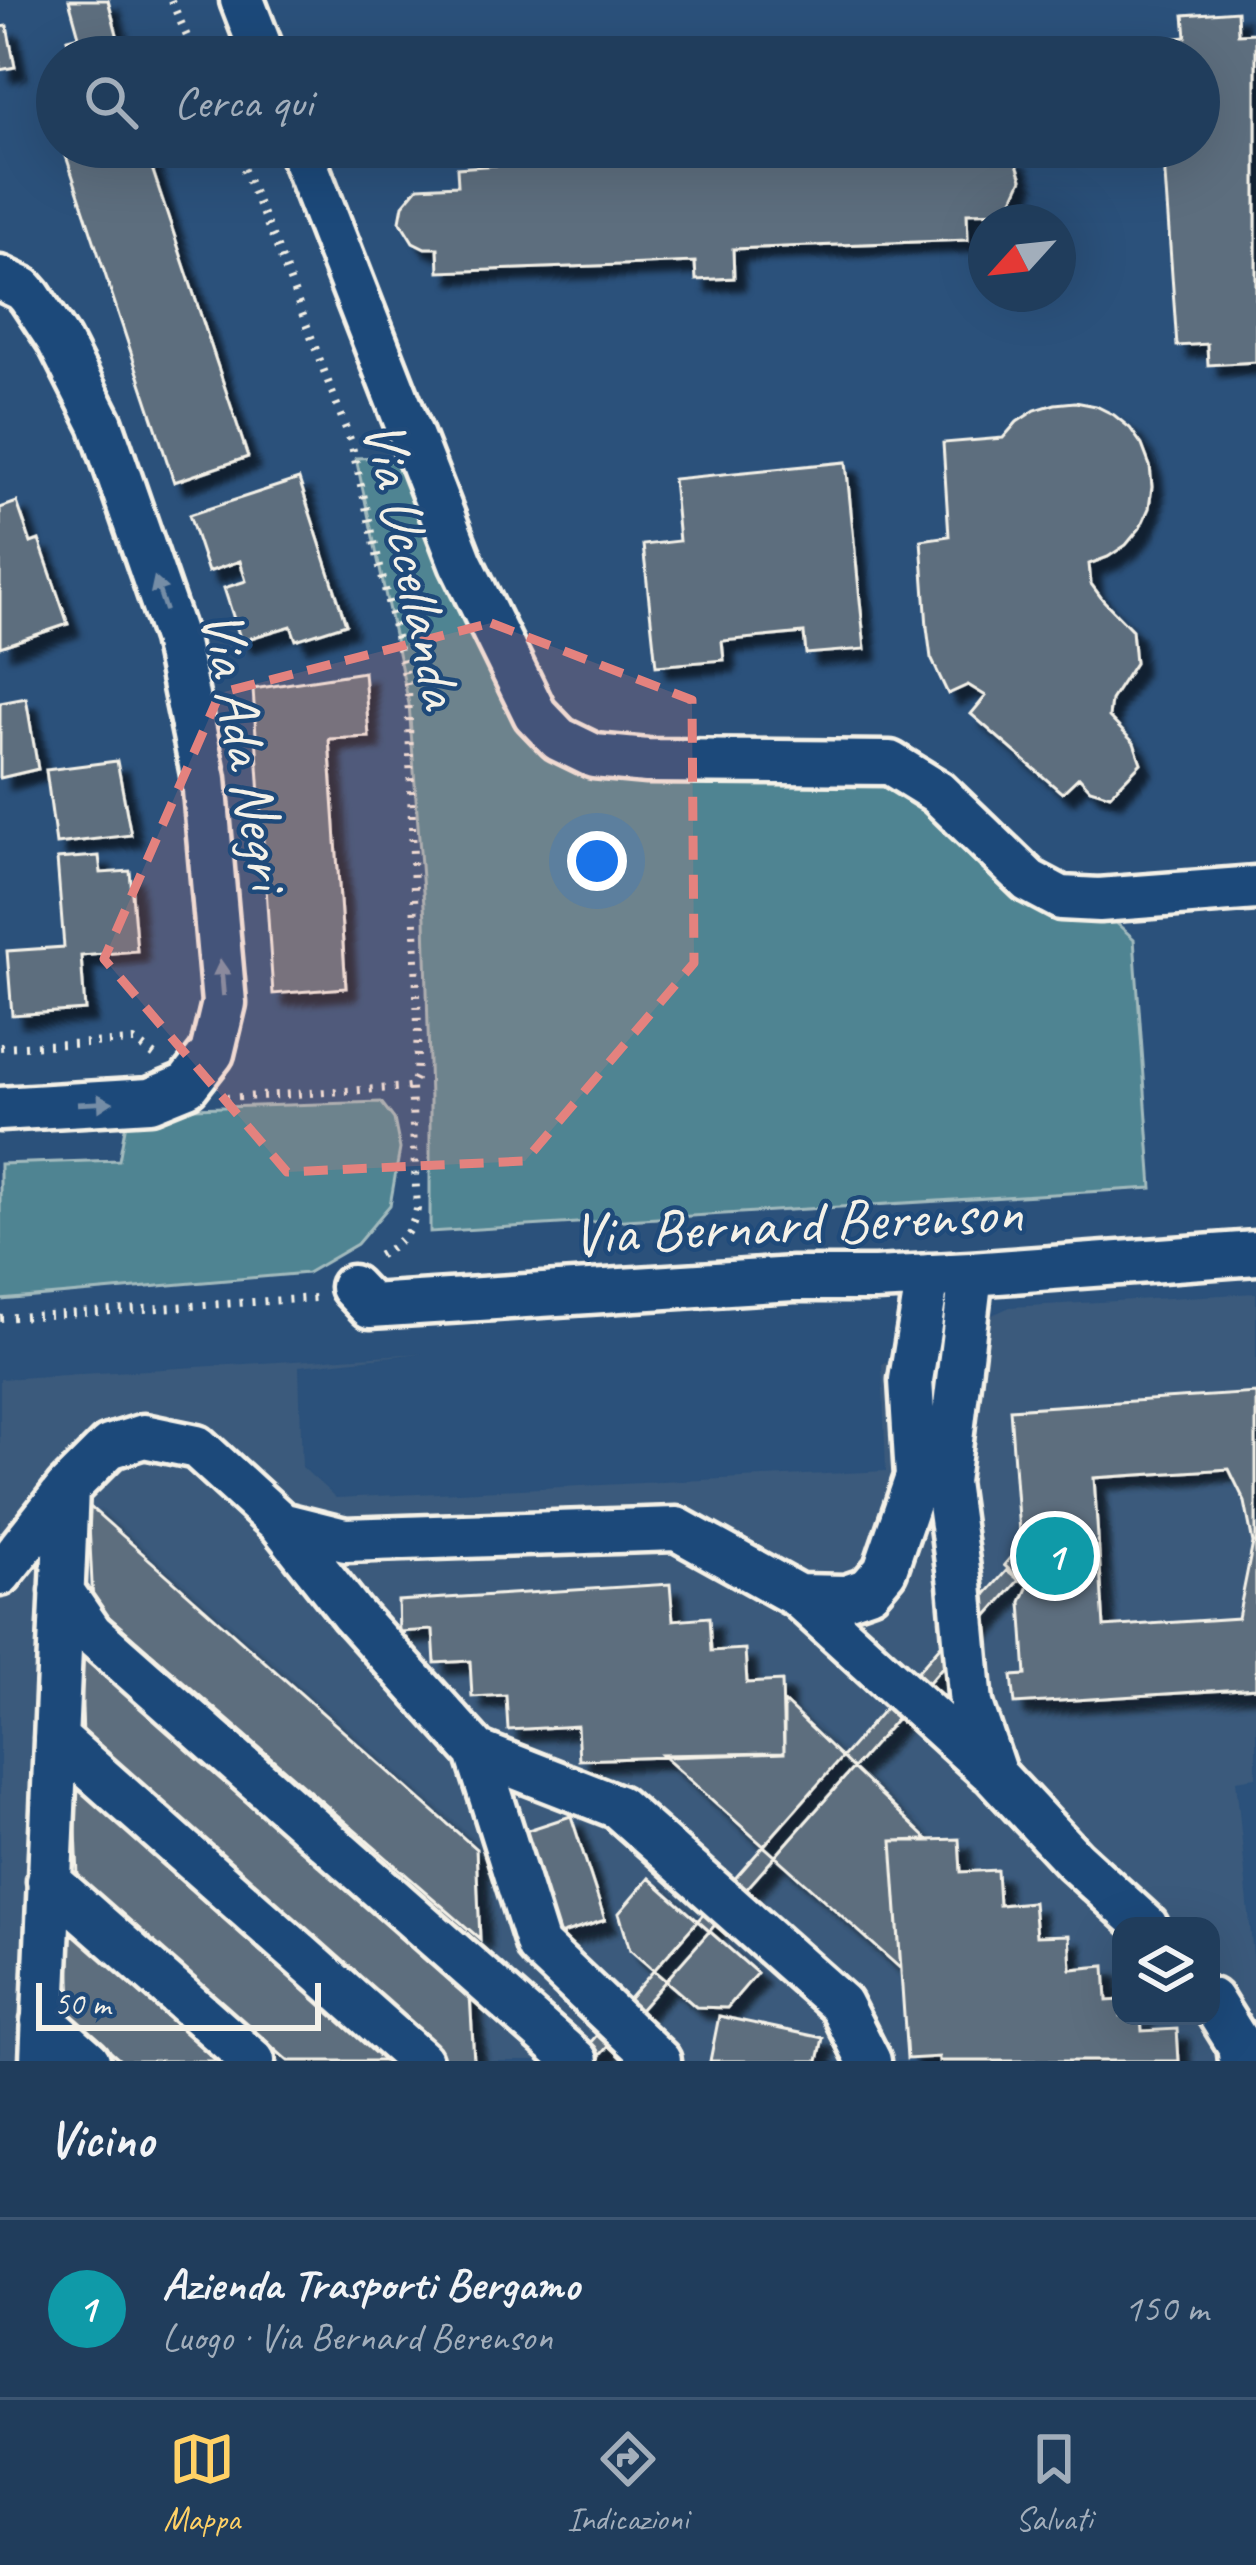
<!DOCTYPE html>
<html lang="it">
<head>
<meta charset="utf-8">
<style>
	:root { --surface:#203d5c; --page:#2d4865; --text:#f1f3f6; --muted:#a2aebb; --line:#3d5672; --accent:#ffd166 }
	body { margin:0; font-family:Caveat,sans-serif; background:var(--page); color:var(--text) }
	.controls { position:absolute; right:36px; bottom:36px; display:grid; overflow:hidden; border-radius:24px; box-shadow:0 12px 48px #0002 }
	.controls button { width:108px; height:108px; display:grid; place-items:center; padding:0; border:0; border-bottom:3px solid var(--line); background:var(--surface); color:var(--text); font:60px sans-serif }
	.compass { position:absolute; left:968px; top:204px; width:108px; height:108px; border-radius:50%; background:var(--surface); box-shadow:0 12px 48px #0002; rotate:243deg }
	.scale { position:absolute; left:36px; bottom:30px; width:285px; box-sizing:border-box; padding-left:12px; border:6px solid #f4f1e8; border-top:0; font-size:33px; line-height:42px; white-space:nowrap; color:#f4f1e8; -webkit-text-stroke:9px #1f4a7a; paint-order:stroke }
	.you { position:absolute; left:597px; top:861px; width:42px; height:42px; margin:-30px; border:9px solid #fff; border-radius:50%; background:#1a73e8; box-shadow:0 0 0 18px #1a73e833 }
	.badge { display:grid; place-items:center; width:78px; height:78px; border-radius:50%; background:var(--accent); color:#fff; font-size:39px; font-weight:700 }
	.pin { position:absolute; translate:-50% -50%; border:6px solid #fff; box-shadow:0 3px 12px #0006 }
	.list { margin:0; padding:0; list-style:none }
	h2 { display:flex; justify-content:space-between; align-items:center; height:156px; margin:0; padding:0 48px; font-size:51px }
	h2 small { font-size:39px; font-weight:400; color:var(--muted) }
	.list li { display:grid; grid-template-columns:78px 1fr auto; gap:36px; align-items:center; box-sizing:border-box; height:180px; padding:0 48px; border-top:3px solid var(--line) }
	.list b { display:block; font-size:45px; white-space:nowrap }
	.list p { margin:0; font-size:39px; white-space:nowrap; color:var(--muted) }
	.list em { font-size:39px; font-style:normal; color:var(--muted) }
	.icon { flex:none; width:66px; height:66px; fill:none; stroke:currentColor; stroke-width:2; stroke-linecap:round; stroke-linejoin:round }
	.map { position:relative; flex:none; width:1256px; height:2061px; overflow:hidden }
	.search { position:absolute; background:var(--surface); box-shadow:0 12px 48px #0002; left:36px; right:36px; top:36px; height:132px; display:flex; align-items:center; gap:30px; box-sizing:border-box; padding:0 42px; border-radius:66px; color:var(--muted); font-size:45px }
	.sheet { height:336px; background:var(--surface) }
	nav { display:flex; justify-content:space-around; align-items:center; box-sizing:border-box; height:168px; border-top:3px solid var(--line); background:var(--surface); font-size:33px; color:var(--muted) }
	nav a { display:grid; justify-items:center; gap:6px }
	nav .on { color:var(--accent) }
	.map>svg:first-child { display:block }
	.built { fill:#3a5a7c; fill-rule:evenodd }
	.green { fill:#508492; stroke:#a2babd; stroke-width:3 }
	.building { fill:#5d6e7e; stroke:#f4f1e8; stroke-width:3; fill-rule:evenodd; filter:url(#shadow) }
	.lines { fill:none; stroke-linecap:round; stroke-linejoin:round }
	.minor-casing { stroke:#f4f1e8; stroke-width:51 }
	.path { stroke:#f4f1e8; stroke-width:8; stroke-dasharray:3 9; stroke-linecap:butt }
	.minor { stroke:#1f4a7a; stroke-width:42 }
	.oneway { fill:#748da6 }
	.marked { fill:#e4827e; fill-opacity:0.2; stroke:#e4827e; stroke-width:9; stroke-dasharray:24 15; stroke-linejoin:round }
	.labels { text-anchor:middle; stroke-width:9; stroke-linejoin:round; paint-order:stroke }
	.street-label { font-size:60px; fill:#f4f1e8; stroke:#1f4a7a }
</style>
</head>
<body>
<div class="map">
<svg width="1256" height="2061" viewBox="0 0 1256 2061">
	<defs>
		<filter id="shadow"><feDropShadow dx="11" dy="11" stdDeviation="3" flood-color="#0009"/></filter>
	</defs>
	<rect width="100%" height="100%" fill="#2b517b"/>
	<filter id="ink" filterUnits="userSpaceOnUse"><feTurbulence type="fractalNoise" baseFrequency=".00833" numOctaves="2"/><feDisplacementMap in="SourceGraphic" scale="24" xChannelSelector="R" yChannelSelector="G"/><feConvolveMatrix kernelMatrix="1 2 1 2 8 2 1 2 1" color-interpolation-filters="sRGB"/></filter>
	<g filter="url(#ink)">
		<path class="built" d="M1256 1293V1777L1236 1780 1256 1987V2061H0V1379L422 1353 299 1366 302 1467 336 1498 886 1471 882 1364 1010 1307ZM1121 1926H1211V2016H1121Z"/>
		<path class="green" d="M382 457 403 466 533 741 562 765 599 776 858 775 896 786 949 830 979 863 1016 895 1112 919 1134 939 1152 1188 430 1232V1099L425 919 409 704 356 458Z
			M381 1102 394 1119 400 1149 390 1205 357 1244 307 1273 0 1300V1164L119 1160 127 1117 193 1108Z"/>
		<path class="building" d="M69 0H108L123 57H72L67 39 79 36Z
			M1237 11 1238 34 1256 33V362L1208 365 1207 344 1177 346 1163 147H1199V57H1156L1155 40 1186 37 1184 15Z
			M7 26 15 67 0 70V27Z
			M63 147H145L248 457 174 482Z
			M684 147H980V153L996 151 1015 158 1022 179 1007 212 967 213 968 240 733 249 734 278 696 280 695 262 439 272 438 248H425L413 242 400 221 403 205 418 187 458 185 457 168 684 152Z
			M1075 402 1096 406 1114 415 1130 428 1142 445 1150 466 1152 487 1149 508 1140 528 1126 545 1108 557 1089 564 1091 584 1103 600 1132 630 1135 663 1111 700 1109 717 1134 743 1141 763 1110 795 1090 789 1079 777 1062 793 971 714 986 696 968 685 948 694 931 658 927 627 921 540 949 536 943 443 1003 438 1017 422 1035 410 1055 404Z
			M846 462 865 649 806 654 804 633 722 641 724 660 656 666 643 545 679 541 673 479Z
			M299 479 346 624 296 640 291 626 241 641 224 588 246 581 240 561 208 572 189 515Z
			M17 502 31 543 39 540 68 624 0 647V508Z
			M364 672 369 737 329 739 346 988 273 994 253 689Z
			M26 698 38 769 0 778V703Z
			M117 761 131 835 56 844 46 770Z
			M99 856 101 873 130 871 137 951 81 956 85 1010 12 1015 7 951 64 947 57 859Z
			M1256 1393V1688L1015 1704 1012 1676 1026 1675 1021 1602 1028 1586 1004 1565 1020 1546 1010 1409ZM1229 1469 1245 1502 1253 1543 1238 1618 1104 1627 1094 1478Z
			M88 1505 476 1849 480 1939 93 1603Z
			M1007 1570 1019 1580 595 2061H574Z
			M670 1584 673 1620 709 1617 711 1651 745 1649 747 1683 782 1681 784 1753 579 1760 577 1726 508 1730 506 1695 472 1697 470 1661 435 1663 433 1630 399 1632 398 1601Z
			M80 1645 470 1995 474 2061H447L83 1738Z
			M784 1702 929 1841H892L901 1969 662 1755 784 1753Z
			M74 1784 387 2061H288L78 1876Z
			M571 1816 605 1920 547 1939 513 1835Z
			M959 1839 961 1872 997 1870 999 1905 1033 1902 1036 1936 1069 1935 1071 1969 1105 1966 1107 2001 1121 2000V2016H1141L1142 2031 1177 2029 1179 2061H939V2057L907 2059 892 1841Z
			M649 1878 757 1973 727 2008 696 2007 630 1950 619 1913Z
			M67 1922 223 2061H121L72 2018Z
			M719 2016 823 2038 818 2061H710Z"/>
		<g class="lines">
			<defs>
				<path id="minor" d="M242 0 264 57
					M299 147 461 563 535 714 559 739 594 756 647 761 890 763 937 792 1029 881 1061 898 1099 900 1256 888
					M0 278 23 289 30 297 59 341 101 424 175 638 204 779 224 1003 212 1053 187 1085 150 1100 0 1109
					M971 1274 946 1482 960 1584 971 1704 995 1775 1074 1860 1146 1926
					M352 1287 370 1306 793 1279H875L971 1274 1256 1253
					M281 1524 352 1614 477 1752 538 1946 659 2061
					M0 1574 67 1489
					M62 1591 91 1633 576 2061
					M798 1596 989 1770
					M56 1738 420 2061
					M477 1752 618 1807 840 2004 869 2061
					M49 1881 253 2061
					M1211 2000 1239 2045 1241 2061
					M43 2021 88 2061
					M42 2061 67 1489 109 1447 144 1436 197 1447 281 1524 345 1540 677 1529 798 1596 846 1597 869 1589 885 1570 917 1477 911 1380 928 1276"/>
			</defs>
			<use href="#minor" class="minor-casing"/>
			<path class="path" d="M171 0 196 57
				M234 147 277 247 351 442 408 688 418 1028 416 1077 411 1087 417 1209C412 1234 396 1246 374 1258
				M0 1047 134 1041 155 1056
				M226 1098 411 1087
				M0 1318 316 1298"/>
			<use href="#minor" class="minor"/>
		</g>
		<defs><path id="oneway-solid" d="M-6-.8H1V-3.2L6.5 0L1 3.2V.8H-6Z" transform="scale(3)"/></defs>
		<g class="oneway">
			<use href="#oneway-solid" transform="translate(160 594) rotate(-108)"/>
			<use href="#oneway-solid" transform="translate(222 978) rotate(-95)"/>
			<use href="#oneway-solid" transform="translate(95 1103) rotate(-3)"/>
		</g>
	</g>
	<path class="marked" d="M491 623 692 700 694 963 525 1161 287 1172 104 959 220 693Z"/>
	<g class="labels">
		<g class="street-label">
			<text transform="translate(414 563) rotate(78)" y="21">Via Uccellanda</text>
			<text transform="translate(247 749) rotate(80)" y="21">Via Ada Negri</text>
			<text transform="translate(797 1222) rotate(-3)" y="21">Via Bernard Berenson</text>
		</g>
	</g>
</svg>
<div class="controls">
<button><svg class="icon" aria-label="layers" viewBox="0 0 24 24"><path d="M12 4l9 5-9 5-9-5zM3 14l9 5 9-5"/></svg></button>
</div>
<svg class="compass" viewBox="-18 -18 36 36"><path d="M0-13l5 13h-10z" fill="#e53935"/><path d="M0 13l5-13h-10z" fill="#a2aebb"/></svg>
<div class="scale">50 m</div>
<div class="you"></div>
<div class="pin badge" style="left:1055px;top:1556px;background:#0f9aa8">1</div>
<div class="search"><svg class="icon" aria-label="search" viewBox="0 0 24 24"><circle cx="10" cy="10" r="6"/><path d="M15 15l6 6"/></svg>Cerca qui</div>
</div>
<section class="sheet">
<h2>Vicino<small></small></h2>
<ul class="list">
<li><span class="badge" style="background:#0f9aa8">1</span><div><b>Azienda Trasporti Bergamo</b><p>Luogo · Via Bernard Berenson</p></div><em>150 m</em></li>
</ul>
</section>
<nav>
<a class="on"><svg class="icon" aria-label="map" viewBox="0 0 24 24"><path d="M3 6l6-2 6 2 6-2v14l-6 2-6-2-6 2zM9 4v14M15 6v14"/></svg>Mappa</a>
<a><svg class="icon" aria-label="directions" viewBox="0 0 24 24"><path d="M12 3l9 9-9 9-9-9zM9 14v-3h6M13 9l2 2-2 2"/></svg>Indicazioni</a>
<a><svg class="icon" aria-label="saved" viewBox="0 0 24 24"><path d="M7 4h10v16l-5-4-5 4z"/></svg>Salvati</a>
</nav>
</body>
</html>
